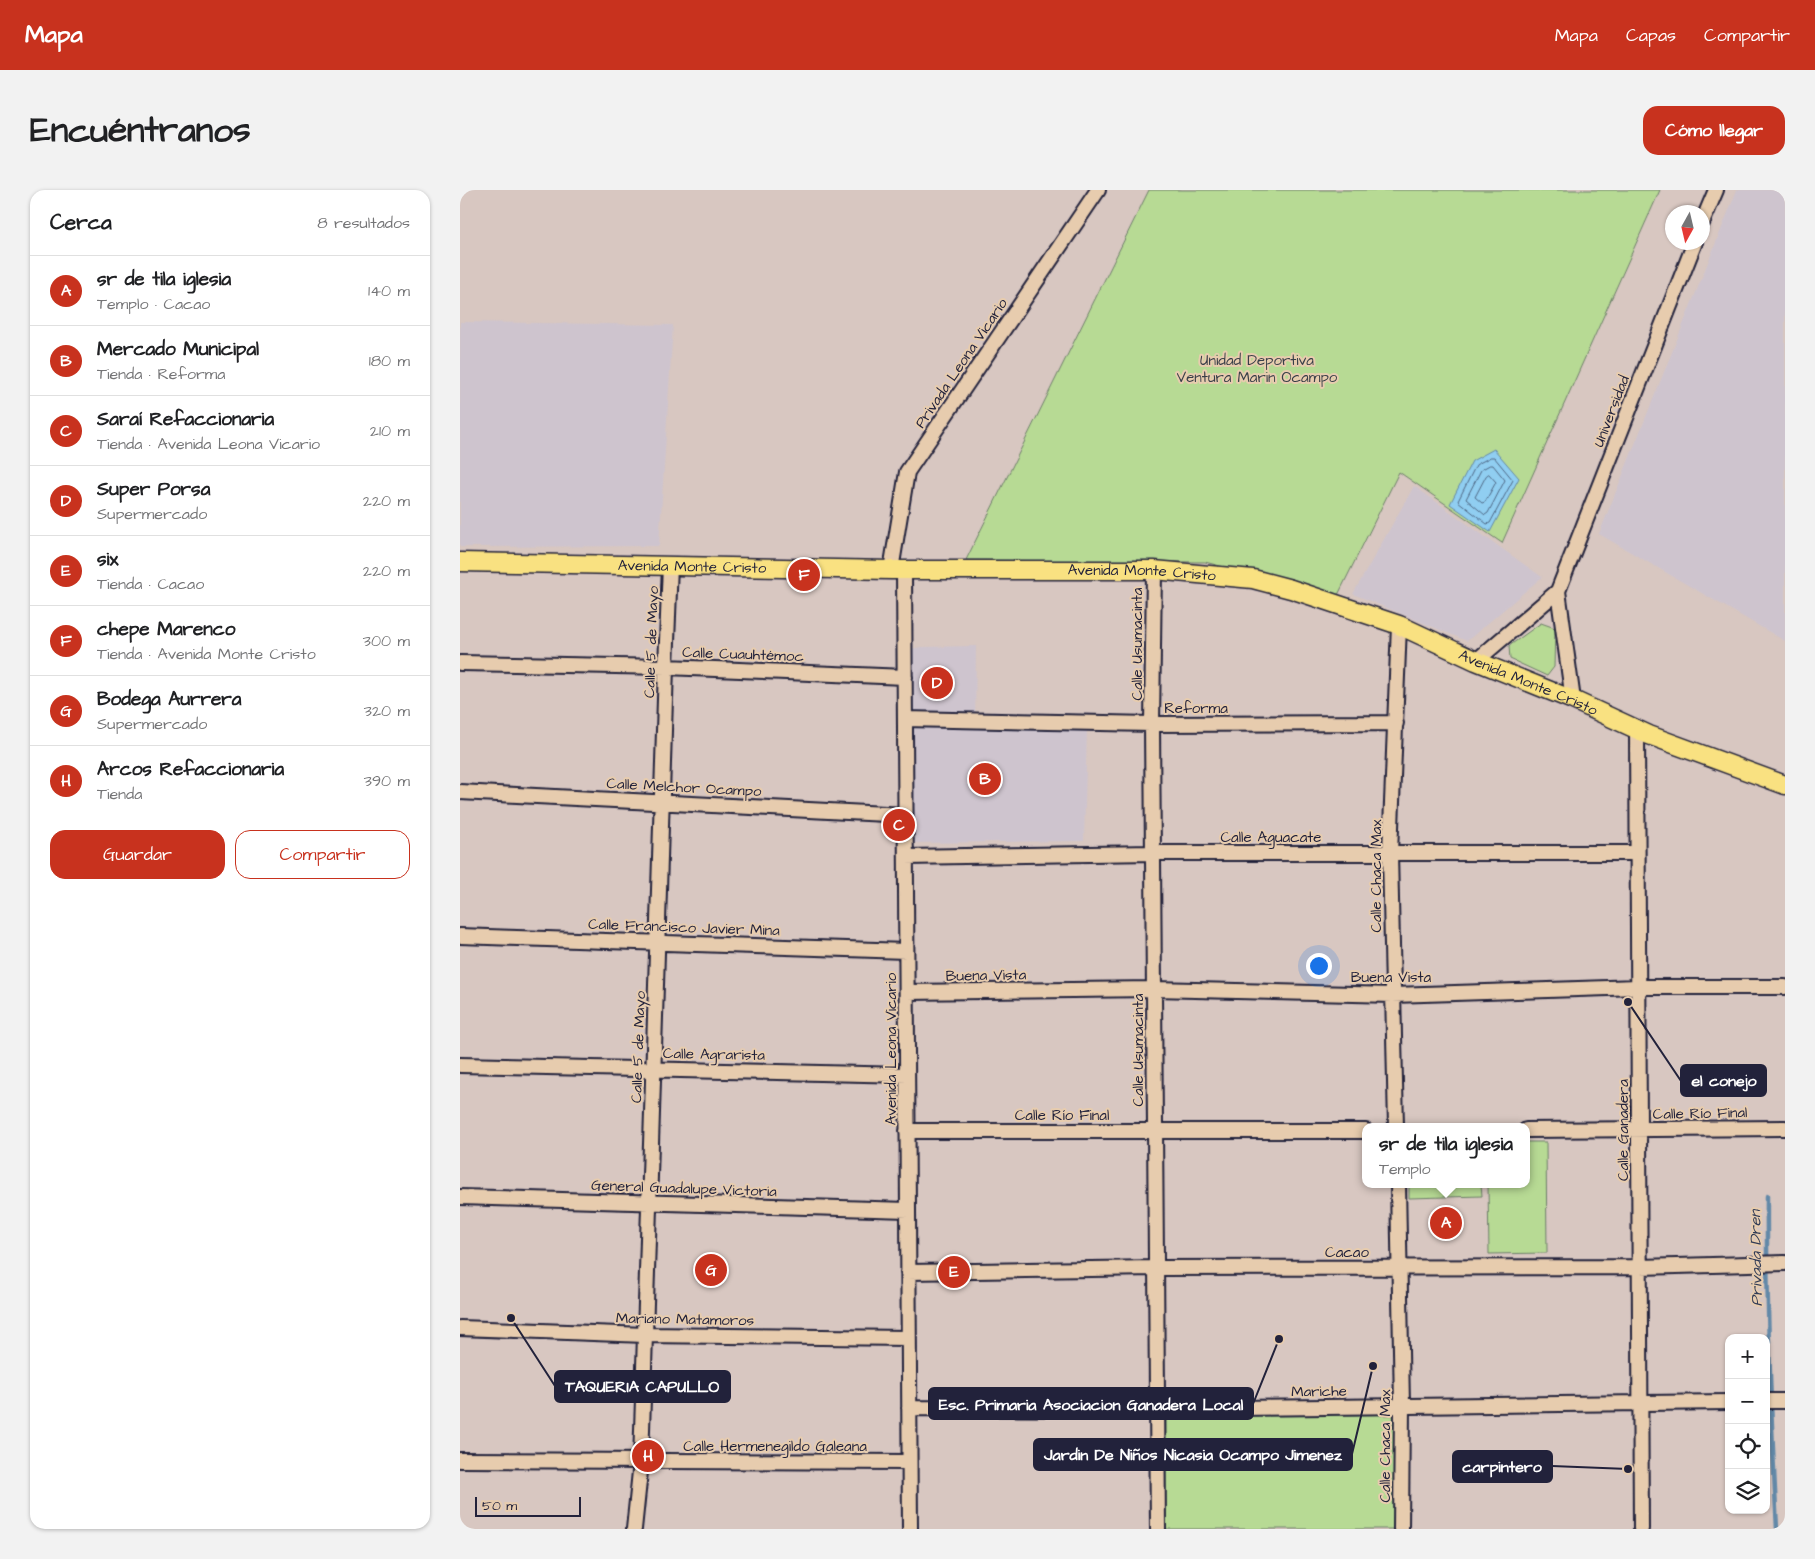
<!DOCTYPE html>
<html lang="es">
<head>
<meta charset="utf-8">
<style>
	:root { --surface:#fff; --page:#f2f2f2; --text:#202124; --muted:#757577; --line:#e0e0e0; --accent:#c8321e }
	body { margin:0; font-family:"Architects Daughter",sans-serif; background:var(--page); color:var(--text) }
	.controls { position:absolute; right:15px; bottom:15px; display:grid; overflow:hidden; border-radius:10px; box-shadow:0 1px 4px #0004 }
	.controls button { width:45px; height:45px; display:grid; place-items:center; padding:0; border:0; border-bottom:1px solid var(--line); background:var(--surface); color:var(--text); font:25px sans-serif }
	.compass { position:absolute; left:1205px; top:15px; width:45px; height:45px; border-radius:50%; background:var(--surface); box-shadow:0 1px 4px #0004; rotate:188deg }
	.scale { position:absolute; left:15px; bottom:12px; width:106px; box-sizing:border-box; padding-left:5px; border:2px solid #22223b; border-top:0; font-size:14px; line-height:18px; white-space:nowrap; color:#22223b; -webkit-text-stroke:4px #e7ccae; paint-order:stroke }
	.you { position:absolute; left:858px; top:775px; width:18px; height:18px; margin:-12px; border:4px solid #fff; border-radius:50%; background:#1a73e8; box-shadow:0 0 0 8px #1a73e833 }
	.badge { display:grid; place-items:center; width:32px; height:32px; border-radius:50%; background:var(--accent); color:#fff; font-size:16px; font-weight:700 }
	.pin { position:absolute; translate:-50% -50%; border:2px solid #fff; box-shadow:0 1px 5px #0006 }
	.popup { position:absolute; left:902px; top:933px; width:168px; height:65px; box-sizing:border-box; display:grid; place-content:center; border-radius:10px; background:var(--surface); filter:drop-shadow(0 1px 4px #0005); font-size:16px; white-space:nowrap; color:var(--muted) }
	.popup b { font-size:19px; color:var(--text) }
	.popup::after { content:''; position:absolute; left:50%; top:100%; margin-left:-10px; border:10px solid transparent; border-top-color:var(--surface) }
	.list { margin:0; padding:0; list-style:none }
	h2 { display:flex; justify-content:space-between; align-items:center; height:65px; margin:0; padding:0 20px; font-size:21px }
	h2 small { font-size:16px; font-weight:400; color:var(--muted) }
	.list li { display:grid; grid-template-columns:32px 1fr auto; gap:15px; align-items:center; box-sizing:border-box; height:70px; padding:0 20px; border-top:1px solid var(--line) }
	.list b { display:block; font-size:19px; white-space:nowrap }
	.list p { margin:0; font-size:16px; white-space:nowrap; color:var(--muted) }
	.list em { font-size:16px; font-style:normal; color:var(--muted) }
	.actions { display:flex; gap:10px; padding:15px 20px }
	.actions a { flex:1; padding:11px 0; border:1px solid var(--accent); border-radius:15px; text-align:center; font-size:18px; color:var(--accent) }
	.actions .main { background:var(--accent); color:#fff }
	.icon { flex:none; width:28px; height:28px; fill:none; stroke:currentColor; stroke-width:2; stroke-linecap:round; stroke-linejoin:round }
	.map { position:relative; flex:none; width:1325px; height:1339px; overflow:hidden; border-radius:15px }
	header { display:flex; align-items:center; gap:30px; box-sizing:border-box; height:70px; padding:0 25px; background:var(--accent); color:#fff }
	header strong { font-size:24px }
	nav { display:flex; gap:28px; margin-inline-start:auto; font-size:18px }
	.intro { display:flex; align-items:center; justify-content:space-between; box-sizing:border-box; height:120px; padding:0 30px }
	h1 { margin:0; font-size:35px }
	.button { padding:12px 22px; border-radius:15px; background:var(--accent); color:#fff; font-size:18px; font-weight:700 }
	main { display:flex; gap:30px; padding:0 30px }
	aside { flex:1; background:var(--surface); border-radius:15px; box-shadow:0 1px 4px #0004 }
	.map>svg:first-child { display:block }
	.built { fill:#cec4ce }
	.green { fill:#b7da94; stroke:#6c7e68 }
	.water { fill:#90cef1; stroke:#6489a8 }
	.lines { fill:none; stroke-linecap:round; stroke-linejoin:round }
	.shore { stroke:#4e6784; stroke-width:1 }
	.stream { stroke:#6489a8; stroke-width:4.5 }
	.minor-casing { stroke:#22223b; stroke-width:18 }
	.major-casing { stroke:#22223b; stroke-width:21 }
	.minor { stroke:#e7ccae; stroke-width:14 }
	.major { stroke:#f9e181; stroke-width:18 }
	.labels { text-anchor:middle; stroke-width:4; stroke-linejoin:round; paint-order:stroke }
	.park-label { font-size:15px; fill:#383e48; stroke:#e7ccae }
	.street-label { font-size:15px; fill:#22223b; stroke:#e7ccae }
	.water-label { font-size:16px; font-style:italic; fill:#323c56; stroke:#e7ccae }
	.leader { fill:none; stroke:#22223b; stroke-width:2 }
	.callout-dot { fill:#22223b; stroke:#e7ccae; stroke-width:2 }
	.callout { fill:#22223b; stroke:#22223b; stroke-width:2 }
	.callout-label { font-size:16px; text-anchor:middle; font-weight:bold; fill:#fff }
</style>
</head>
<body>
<header>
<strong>Mapa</strong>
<nav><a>Mapa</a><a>Capas</a><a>Compartir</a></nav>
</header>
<div class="intro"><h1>Encuéntranos</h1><a class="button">Cómo llegar</a></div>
<main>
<aside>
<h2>Cerca<small>8 resultados</small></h2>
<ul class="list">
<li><span class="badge">A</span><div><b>sr de tila iglesia</b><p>Templo · Cacao</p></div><em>140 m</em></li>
<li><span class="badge">B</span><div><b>Mercado Municipal</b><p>Tienda · Reforma</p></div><em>180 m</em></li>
<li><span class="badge">C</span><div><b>Saraí Refaccionaria</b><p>Tienda · Avenida Leona Vicario</p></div><em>210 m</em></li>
<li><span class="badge">D</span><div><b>Super Porsa</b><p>Supermercado</p></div><em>220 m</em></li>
<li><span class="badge">E</span><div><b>six</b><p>Tienda · Cacao</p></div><em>220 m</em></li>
<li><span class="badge">F</span><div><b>chepe Marenco</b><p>Tienda · Avenida Monte Cristo</p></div><em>300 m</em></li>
<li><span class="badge">G</span><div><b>Bodega Aurrera</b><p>Supermercado</p></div><em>320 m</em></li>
<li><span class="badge">H</span><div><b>Arcos Refaccionaria</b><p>Tienda</p></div><em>390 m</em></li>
</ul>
<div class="actions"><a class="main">Guardar</a><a>Compartir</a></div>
</aside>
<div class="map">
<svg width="1325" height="1339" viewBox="0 0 1325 1339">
	<rect width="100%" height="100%" fill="#d8c7c1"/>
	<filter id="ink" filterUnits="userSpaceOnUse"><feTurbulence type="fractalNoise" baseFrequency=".02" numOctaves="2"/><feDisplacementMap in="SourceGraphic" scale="10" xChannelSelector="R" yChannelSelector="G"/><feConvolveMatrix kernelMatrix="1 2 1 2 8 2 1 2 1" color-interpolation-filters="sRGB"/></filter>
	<g filter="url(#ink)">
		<path class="built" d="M1277 0H1325V451L1139 344Z
			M0 132 213 135 199 356 0 357Z
			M954 296 1082 387 1007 451 893 404Z
			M516 456 515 538 627 539 624 651 451 653V459L462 457Z"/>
		<path class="green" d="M689 0H1200L1042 353 939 282 877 407 745 372 506 370Z
			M1081 433 1095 438 1094 477 1087 486 1050 469 1049 456Z
			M1066 952H1086L1087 1063 1029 1064 1028 994H1066Z
			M949 994H1021L1022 1006 949 1008Z
			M936 1223 935 1339H706V1226Z"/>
		<path class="water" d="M1034 259 1059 288 1030 342 990 314 1012 271Z"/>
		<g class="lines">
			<path class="shore" d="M1031 267H1034L1053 290 1030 333 1027 334 998 311 1016 275Z
				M1030 275H1033L1045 290 1028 323 1025 325 1006 309 1021 280Z
				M1029 284 1036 292 1025 312 1022 313 1015 307 1026 286Z"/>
			<path class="stream" d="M1307 1006C1306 1117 1311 1228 1317 1339"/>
			<defs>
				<path id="minor" d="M1242 33 1256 0
					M431 380 447 282 638 0
					M444 380 450 1339
					M694 380 692 534 698 1339
					M1098 401 1235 52
					M1016 471 1098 401 1113 510
					M0 473 206 477 445 487
					M445 529 692 534 936 533
					M1177 540 1181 1339
					M0 602 445 625
					M446 667 693 663H1177
					M0 746 446 761
					M447 802 694 799 933 805 1178 797H1325
					M0 875 447 885
					M936 937 930 663 939 435
					M1066 940 1325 938
					M447 941H906
					M938 994 942 1216 941 1339
					M0 1007 448 1020
					M448 1082 696 1078 1180 1077 1325 1073
					M0 1138 185 1145 448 1148
					M1306 1211H1325
					M449 1218 697 1219 1269 1212
					M0 1270 449 1272
					M174 1339 181 1272 206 477 210 375"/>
				<g id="major">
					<path id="s1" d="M0 372 431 380H694L793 389 831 399 939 435 1016 471 1113 510 1189 545 1325 595"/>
				</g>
			</defs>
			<use href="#minor" class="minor-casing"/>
			<use href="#major" class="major-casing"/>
			<use href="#minor" class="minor"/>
			<use href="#major" class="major"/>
		</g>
	</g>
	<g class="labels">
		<g class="park-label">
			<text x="797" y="175">Unidad Deportiva<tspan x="797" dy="17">Ventura Marin Ocampo</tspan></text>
		</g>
		<g class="street-label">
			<text transform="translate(501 173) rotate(-56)" y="5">Privada Leona Vicario</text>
			<text transform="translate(1151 221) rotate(-69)" y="5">Universidad</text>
			<text dy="5" stroke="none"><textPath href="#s1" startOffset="232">Avenida Monte Cristo</textPath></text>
			<text dy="5" stroke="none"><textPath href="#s1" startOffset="682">Avenida Monte Cristo</textPath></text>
			<text transform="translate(191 452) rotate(-88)" y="5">Calle 5 de Mayo</text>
			<text transform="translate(677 454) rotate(-90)" y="5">Calle Usumacinta</text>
			<text transform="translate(283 464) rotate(2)" y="5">Calle Cuauhtémoc</text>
			<text dy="5" stroke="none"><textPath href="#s1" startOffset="1088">Avenida Monte Cristo</textPath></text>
			<text x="736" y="523">Reforma</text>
			<text transform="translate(224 597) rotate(3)" y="5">Calle Melchor Ocampo</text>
			<text x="811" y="652">Calle Aguacate</text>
			<text transform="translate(916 686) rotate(-90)" y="5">Calle Chaca Max</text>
			<text transform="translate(224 737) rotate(2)" y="5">Calle Francisco Javier Mina</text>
			<text transform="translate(526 785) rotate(-1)" y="5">Buena Vista</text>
			<text x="931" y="792">Buena Vista</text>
			<text transform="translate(178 857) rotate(-88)" y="5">Calle 5 de Mayo</text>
			<text transform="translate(431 859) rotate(-90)" y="5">Avenida Leona Vicario</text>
			<text transform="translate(678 860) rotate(-90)" y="5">Calle Usumacinta</text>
			<text transform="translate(254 864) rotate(1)" y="5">Calle Agrarista</text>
			<text transform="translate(1240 923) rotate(-1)" y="5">Calle Río Final</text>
			<text x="602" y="930">Calle Río Final</text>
			<text transform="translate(1163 940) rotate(-90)" y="5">Calle Ganadera</text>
			<text transform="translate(224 998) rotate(2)" y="5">General Guadalupe Victoria</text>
			<text x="887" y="1067">Cacao</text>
			<text transform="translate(225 1129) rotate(1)" y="5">Mariano Matamoros</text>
			<text transform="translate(859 1201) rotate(-1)" y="5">Mariche</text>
			<text x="315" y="1261">Calle Hermenegildo Galeana</text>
			<text transform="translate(925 1256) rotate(-90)" y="5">Calle Chaca Max</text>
		</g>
		<g class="water-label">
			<text transform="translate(1295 1068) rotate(-91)" y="6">Privada Dren</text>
		</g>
	</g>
	<path class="leader" d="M1168 812L1221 891M51 1128L95 1196M819 1149L793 1214M913 1176L892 1264M1168 1279L1092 1276"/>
	<g class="callout-dot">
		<circle cx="1168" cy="812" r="5"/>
		<circle cx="51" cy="1128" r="5"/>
		<circle cx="819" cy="1149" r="5"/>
		<circle cx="913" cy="1176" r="5"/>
		<circle cx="1168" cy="1279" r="5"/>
	</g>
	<g class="callout">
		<rect x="1221" y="875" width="85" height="31" rx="5"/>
		<rect x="95" y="1181" width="175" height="31" rx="5"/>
		<rect x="469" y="1198" width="324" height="31" rx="5"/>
		<rect x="574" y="1249" width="318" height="31" rx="5"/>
		<rect x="993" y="1261" width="99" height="31" rx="5"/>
	</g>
	<g class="callout-label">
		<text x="1264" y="896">el conejo</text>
		<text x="182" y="1202">TAQUERIA CAPULLO</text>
		<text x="631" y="1220">Esc. Primaria Asociacion Ganadera Local</text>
		<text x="733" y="1270">Jardin De Niños Nicasia Ocampo Jimenez</text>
		<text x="1042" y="1282">carpintero</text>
	</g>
</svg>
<div class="controls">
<button>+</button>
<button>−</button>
<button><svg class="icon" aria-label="locate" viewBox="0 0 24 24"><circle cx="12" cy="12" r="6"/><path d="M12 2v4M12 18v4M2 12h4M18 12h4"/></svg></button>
<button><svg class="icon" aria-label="layers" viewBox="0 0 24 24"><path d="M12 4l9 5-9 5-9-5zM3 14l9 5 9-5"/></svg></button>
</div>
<svg class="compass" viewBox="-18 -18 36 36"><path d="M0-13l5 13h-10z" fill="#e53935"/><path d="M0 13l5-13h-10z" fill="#757577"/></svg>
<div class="scale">50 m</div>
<div class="you"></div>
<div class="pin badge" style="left:986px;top:1033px">A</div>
<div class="popup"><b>sr de tila iglesia</b>Templo</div>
<div class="pin badge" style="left:525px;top:589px">B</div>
<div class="pin badge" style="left:439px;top:635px">C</div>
<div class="pin badge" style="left:477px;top:493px">D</div>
<div class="pin badge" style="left:494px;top:1082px">E</div>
<div class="pin badge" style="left:344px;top:385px">F</div>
<div class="pin badge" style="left:251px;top:1080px">G</div>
<div class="pin badge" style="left:188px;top:1266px">H</div>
</div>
</main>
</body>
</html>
